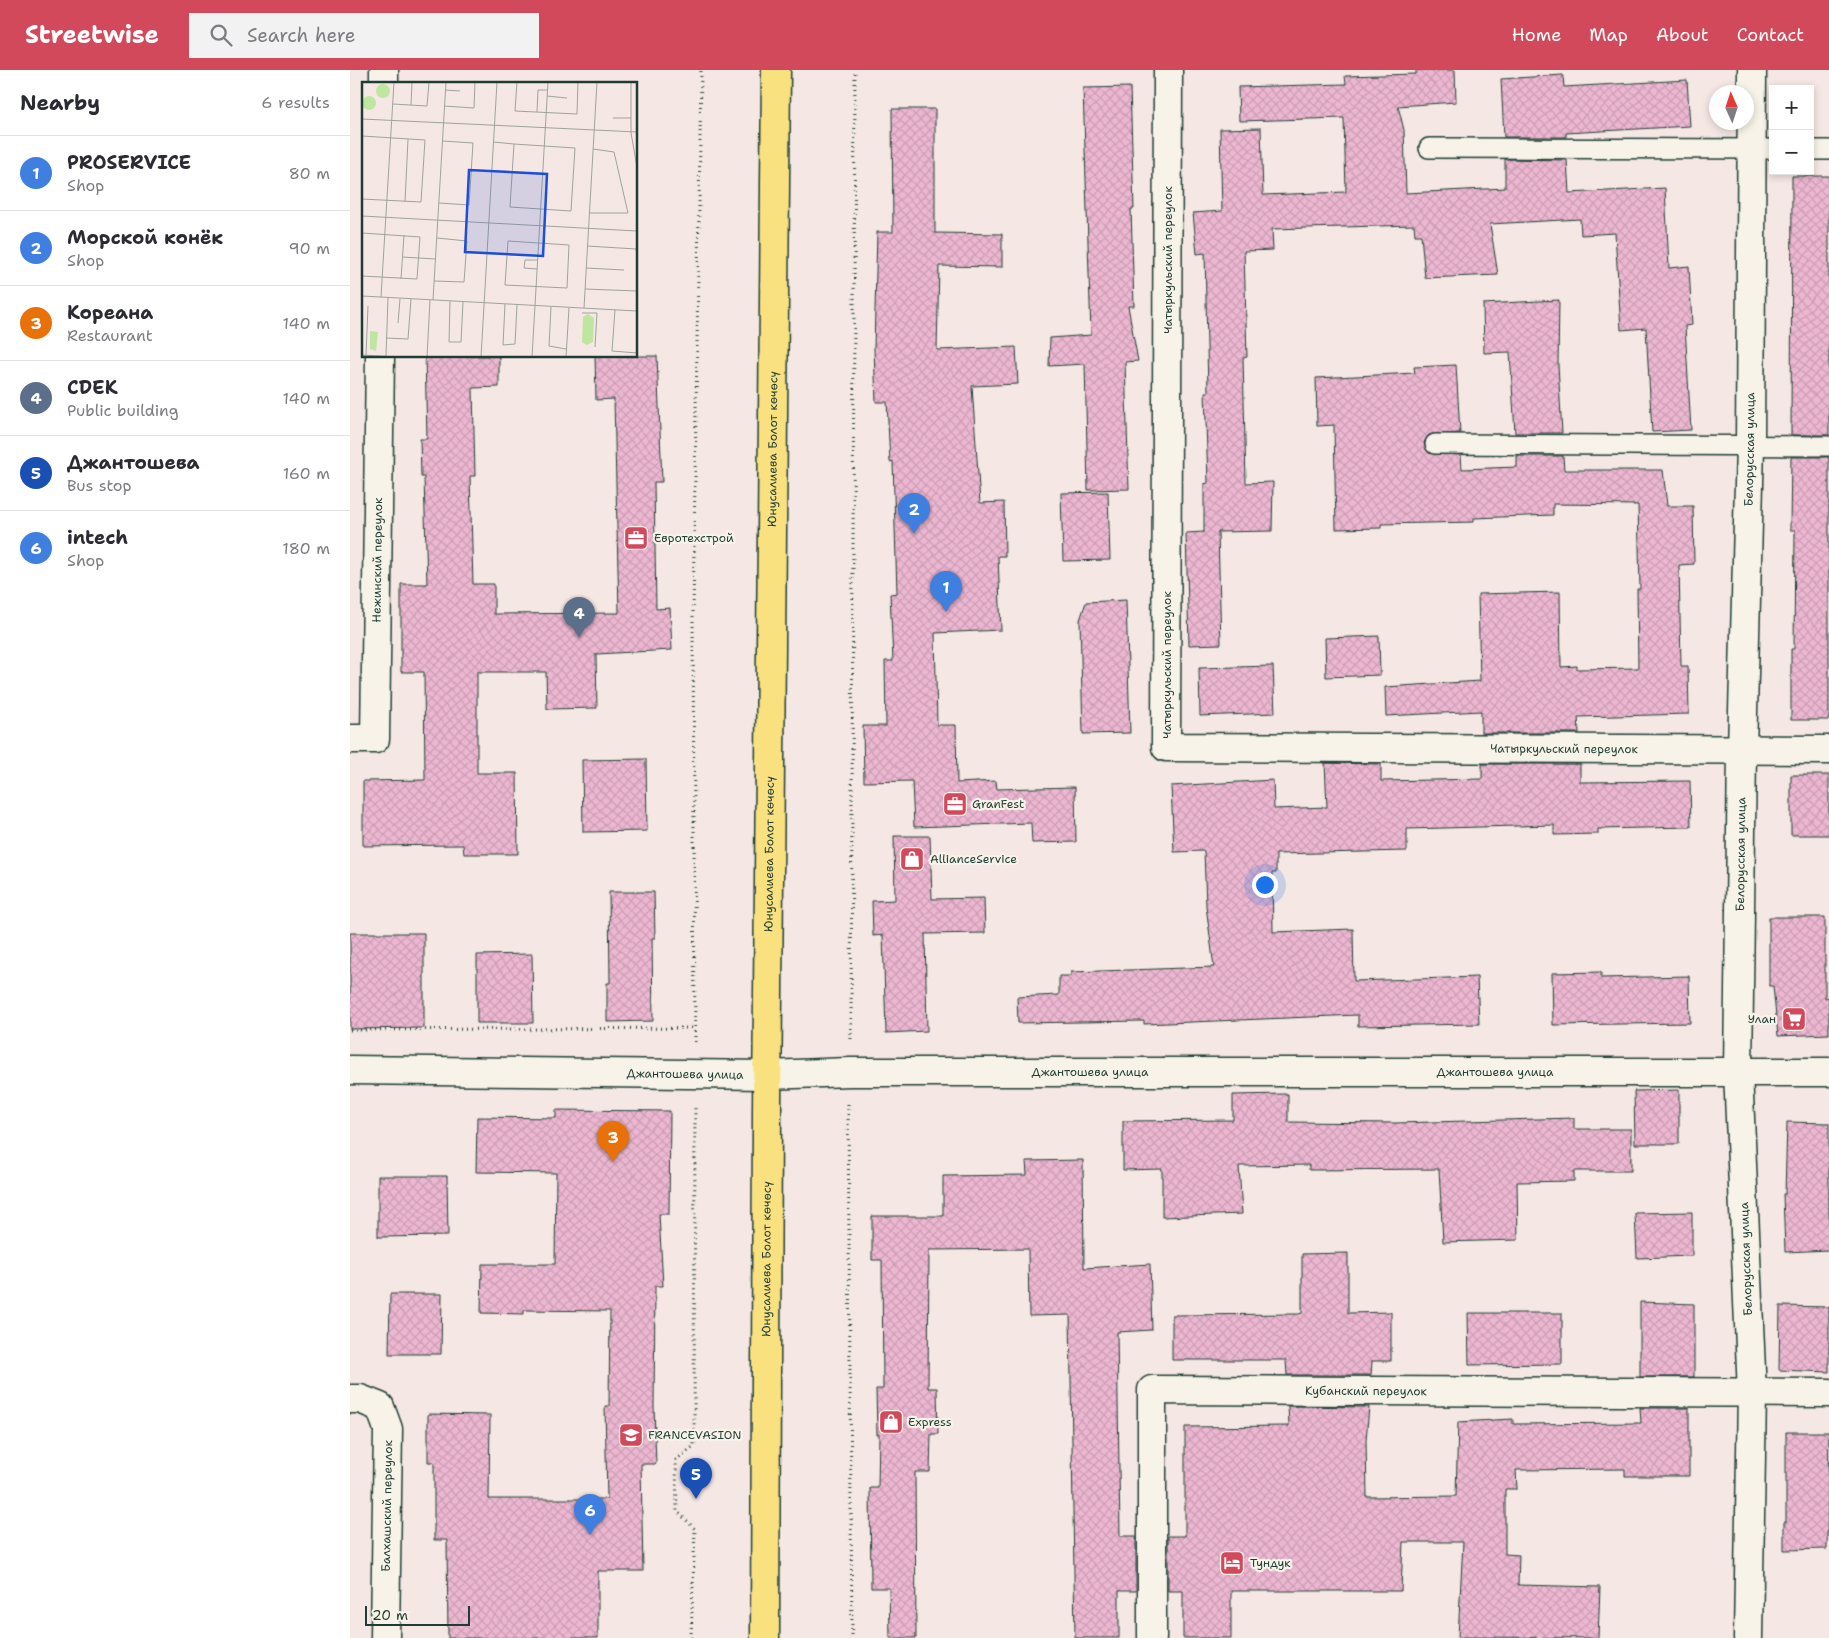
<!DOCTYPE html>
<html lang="en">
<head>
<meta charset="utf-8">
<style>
	:root { --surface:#fff; --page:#f2f2f3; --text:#2b2b33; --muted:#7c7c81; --line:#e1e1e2; --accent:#d1495b }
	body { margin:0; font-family:"Shantell Sans",sans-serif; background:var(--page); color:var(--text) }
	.controls { position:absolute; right:15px; top:15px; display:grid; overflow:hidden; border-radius:0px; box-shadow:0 2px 8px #0003 }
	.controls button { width:45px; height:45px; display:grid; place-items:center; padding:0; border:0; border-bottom:1px solid var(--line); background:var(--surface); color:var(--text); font:25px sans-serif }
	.compass { position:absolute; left:1359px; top:15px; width:45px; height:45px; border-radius:50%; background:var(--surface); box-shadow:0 2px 8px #0003; rotate:357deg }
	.scale { position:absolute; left:15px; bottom:12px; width:105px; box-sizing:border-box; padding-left:5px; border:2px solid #1f3d34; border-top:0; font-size:14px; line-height:18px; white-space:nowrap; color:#1f3d34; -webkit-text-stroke:4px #f7f3e8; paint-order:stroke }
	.you { position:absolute; left:914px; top:814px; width:18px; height:18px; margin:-12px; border:4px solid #fff; border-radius:50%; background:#1a73e8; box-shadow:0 0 0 8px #1a73e833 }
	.badge { display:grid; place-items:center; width:32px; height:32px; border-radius:50%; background:var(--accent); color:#fff; font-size:16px; font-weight:700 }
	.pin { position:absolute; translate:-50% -41px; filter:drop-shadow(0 1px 2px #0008) }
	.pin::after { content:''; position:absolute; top:26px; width:18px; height:15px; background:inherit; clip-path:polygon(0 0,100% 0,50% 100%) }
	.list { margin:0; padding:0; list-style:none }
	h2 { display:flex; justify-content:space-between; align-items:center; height:65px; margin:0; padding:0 20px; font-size:21px }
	h2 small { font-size:16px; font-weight:400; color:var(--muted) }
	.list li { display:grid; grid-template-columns:32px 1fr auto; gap:15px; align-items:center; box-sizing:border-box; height:75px; padding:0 20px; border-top:1px solid var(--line) }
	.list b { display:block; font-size:19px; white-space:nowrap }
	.list p { margin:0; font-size:16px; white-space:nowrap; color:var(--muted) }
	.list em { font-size:16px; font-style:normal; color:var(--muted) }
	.icon { flex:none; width:28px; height:28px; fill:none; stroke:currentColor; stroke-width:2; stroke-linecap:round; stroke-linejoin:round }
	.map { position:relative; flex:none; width:1479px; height:1568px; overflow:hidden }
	header { display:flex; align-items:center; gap:30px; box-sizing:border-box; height:70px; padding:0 25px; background:var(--accent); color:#fff }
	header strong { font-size:24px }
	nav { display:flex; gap:28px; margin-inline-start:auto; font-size:18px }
	.search { width:350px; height:45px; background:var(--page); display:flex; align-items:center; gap:12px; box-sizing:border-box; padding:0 18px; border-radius:0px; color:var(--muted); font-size:19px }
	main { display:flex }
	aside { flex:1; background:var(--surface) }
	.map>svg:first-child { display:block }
	.building { fill:url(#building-cross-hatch); stroke:#1f3d34 }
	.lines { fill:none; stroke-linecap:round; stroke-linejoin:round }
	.lane-casing { stroke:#1f3d34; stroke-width:22 }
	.street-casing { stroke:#1f3d34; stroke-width:31 }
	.primary-casing { stroke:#1f3d34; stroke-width:31 }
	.path { stroke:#1f3d34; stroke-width:3; stroke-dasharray:1 4; stroke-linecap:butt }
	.lane { stroke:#f7f3e8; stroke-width:19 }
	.street { stroke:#f7f3e8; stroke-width:28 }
	.primary { stroke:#fae180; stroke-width:28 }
	.labels { text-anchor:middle; stroke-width:4.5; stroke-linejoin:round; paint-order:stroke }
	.street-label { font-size:12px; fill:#1f3d34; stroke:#f7f3e8 }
	.poi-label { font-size:12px; fill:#1f3d34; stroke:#f7f3e8; text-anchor:start }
	.inset-road { fill:none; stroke:#9fa39d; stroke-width:1 }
	.view { fill:#1d4ed8; fill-opacity:0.15; stroke:#1d4ed8; stroke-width:2.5 }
	.inset-edge { fill:none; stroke:#1f3d34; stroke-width:2.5 }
</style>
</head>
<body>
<header>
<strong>Streetwise</strong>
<div class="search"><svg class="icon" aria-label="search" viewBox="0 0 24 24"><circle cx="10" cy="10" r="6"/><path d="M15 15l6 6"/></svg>Search here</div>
<nav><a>Home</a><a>Map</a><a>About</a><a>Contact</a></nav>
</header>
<main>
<aside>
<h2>Nearby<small>6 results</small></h2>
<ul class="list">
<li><span class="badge" style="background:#3f7fe0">1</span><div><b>PROSERVICE</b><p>Shop</p></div><em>80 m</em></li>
<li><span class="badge" style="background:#3f7fe0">2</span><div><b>Морской конёк</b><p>Shop</p></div><em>90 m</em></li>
<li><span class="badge" style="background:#e8710a">3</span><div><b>Кореана</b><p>Restaurant</p></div><em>140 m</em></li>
<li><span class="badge" style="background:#5c6f8a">4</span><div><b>CDEK</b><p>Public building</p></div><em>140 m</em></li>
<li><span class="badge" style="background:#1a4fb4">5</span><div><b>Джантошева</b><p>Bus stop</p></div><em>160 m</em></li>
<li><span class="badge" style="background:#3f7fe0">6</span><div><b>intech</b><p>Shop</p></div><em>180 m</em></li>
</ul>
</aside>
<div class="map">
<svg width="1479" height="1568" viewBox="0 0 1479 1568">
	<defs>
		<pattern id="building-cross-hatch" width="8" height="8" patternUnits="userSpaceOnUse" patternTransform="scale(1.25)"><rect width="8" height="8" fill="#edb7d1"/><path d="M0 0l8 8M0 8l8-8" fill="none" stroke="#cb9eb4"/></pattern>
	</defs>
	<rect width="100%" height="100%" fill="#f5e7e3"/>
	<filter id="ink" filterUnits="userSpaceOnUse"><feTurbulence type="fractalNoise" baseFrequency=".02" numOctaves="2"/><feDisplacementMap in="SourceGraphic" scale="10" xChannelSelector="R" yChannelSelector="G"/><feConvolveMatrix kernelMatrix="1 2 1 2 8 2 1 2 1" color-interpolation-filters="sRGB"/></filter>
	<g filter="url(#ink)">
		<path class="building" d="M1066 0H1105L1106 32 1048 36 1054 60 1056 123 1155 118V89L1217 90 1219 123 1315 118 1319 198 1339 196 1342 255 1335 256 1341 360 1302 362 1296 258 1271 260 1265 163 1231 165 1230 149 1140 154 1148 205 1075 208 1071 165H1065L1064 155 922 159 923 180 894 181 897 287 893 288 896 413 923 412 922 461 868 462 871 574 839 575 836 463 854 462V414L858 413 855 322H858L855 183 847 184 843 143 872 141 870 59 911 58 913 125 996 122 994 48 889 51 888 17 996 14 995 6 1066 4Z
			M1213 5 1214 17 1337 10 1340 56 1216 63V67H1154L1151 9Z
			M780 17 784 139H781L784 236H778L788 291 775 292 779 419 738 420 735 294 699 296 700 268 741 265 733 18Z
			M542 39H585V163L652 164V197L589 196 587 280 666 277 668 314 622 316 630 433 654 432 655 486H648L651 560 585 563 587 655H606L607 713 646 711 647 719 725 717 726 772 682 773 681 753 564 757 562 711 514 712 513 656H536L535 591H543L540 524 547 523 543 391 540 392 537 332H526L524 279 527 162H543Z
			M1442 106H1479V365H1441Z
			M1209 230 1208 295 1212 363H1165L1160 282 1134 283 1133 234Z
			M75 286H149V317L123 318 125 406H120L123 514H144V544L269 543 264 329 246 330 245 286H307L312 412H304L306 539 320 538 322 580 246 584 247 638 197 639 196 602H127V703H167L168 784H114L113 775 13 776V711L75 710 74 602H51V514H77L74 407H71L70 369H77Z
			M1106 295 1110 363 1079 365 1074 373 1079 383 1111 385 1112 399 1167 397V386H1213L1214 400H1313L1317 436H1343L1344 494 1329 495 1331 596H1338L1339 644 1228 647 1229 663H1131V641L1036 646 1035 617 1130 611 1128 524 1210 522 1211 597 1227 596V599L1288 598 1287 519H1290L1288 435 1203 434V445L1124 448V452L1031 454V458L986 459 984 355 967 356 966 308 1065 303 1064 297Z
			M1441 387H1479V650H1441V579H1444L1445 460H1440Z
			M758 422 760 490 713 491 711 423Z
			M776 530 780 663 733 664 730 550 736 532Z
			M1029 566 1030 605 976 607 975 568Z
			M923 596 925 643 850 646 849 598Z
			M296 689 297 761 233 762 232 690Z
			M975 693 1031 694V711L1132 709V694H1230V712L1340 711 1341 757 1248 759V764L1204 765V755L1057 759V781L926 784V803H922L923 862 1003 859 1004 911 1127 907 1129 954 1008 956V945L794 954V951L668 953 667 927 709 925V906H721V902L864 897 856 836 854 781 824 782 821 716 923 710 924 739 977 737Z
			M1441 705H1479V765H1441Z
			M544 766H580L582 829 634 828 635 863 575 864 577 961 536 963 533 865 523 866 522 831 545 830Z
			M259 822H304L305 868H302L303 951 257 952V913H260Z
			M1419 847H1475V928L1479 927V964L1428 966 1423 916H1419Z
			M0 863H74V958L0 959Z
			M182 884 183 953H127V885Z
			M1251 902V908L1339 906 1340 953 1203 955 1202 903Z
			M1329 1020V1074H1285L1284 1021Z
			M938 1024V1052L1046 1053 1224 1048V1059H1281V1101H1224V1111L1167 1112 1168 1170 1093 1172 1089 1099 959 1100V1095L889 1096 892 1144 812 1147V1099L773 1100V1051L883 1050V1025Z
			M206 1040 320 1041 319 1144H309L313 1216H305L304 1336 306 1394H291L293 1501H248V1568H98L97 1470H84V1392H78V1344L140 1345 139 1429H257L255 1336H259L260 1241 174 1240V1244L131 1243 132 1194H205L206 1103 126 1102 127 1047 206 1048Z
			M1437 1052 1479 1053V1180L1435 1182 1433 1124H1435Z
			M733 1090 734 1198 800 1194 802 1260 767 1262 770 1466H786V1521H769V1568H725L720 1245 679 1246 678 1179 579 1180 578 1318H587L588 1364H581L580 1402H565L566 1568H540L539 1518H521L520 1418H528L529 1364 527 1365 526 1319H533L532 1190H522V1146H593V1106L677 1105 676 1091Z
			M28 1106H97L98 1166 28 1167Z
			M1342 1142V1186L1287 1188 1285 1143Z
			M998 1183V1243L1041 1242V1291H1022L1021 1305H937L936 1290H822V1245L949 1244 952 1243V1184Z
			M40 1224H92L91 1284H39Z
			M1290 1232 1344 1234V1307H1290Z
			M1430 1236 1479 1237V1302L1429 1300Z
			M1118 1243H1212V1294L1119 1295Z
			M938 1336 1019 1337 1016 1370 1017 1427 1106 1426 1108 1352 1163 1349V1354L1291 1353 1290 1338H1339V1406H1275V1399L1166 1400 1167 1419H1155V1484L1169 1485 1168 1515 1250 1517 1248 1568 1108 1567 1113 1472H1053L1051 1521H881V1568H833V1521H818V1466H835V1357L939 1356Z
			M1436 1362H1479L1477 1479 1434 1480V1452H1436Z"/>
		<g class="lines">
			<defs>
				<path id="lane" d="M1079 78 1423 79
					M1460 80H1479
					M1085 374 1479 376"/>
				<g id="street">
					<path id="s1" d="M818 0 816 677 1479 680"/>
					<path d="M34 14V0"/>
					<path id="s2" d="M0 669H25L30 286"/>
					<path id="s3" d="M0 1000 417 1005 500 1002H1479"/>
					<path d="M0 1329H10L30 1337 38 1359 35 1568"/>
					<path id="s4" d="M802 1568V1320L1479 1323"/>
					<path id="s5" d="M1398 1568 1402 1323 1388 1002 1392 680 1400 376 1402 0"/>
				</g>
				<g id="primary">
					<path id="s6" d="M415 1568 417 1040 426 0"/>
				</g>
			</defs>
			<use href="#lane" class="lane-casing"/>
			<use href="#street" class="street-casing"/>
			<use href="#primary" class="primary-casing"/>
			<path class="path" d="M0 960 345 958
				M501 969 505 0
				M345 972 343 545 351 0
				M498 1034 502 1568
				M341 1568 345 1459 327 1441 326 1390 344 1376 345 1036"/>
			<use href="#lane" class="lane"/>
			<use href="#street" class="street"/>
			<use href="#primary" class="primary"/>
		</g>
	</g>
	<defs>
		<symbol id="office-square" viewBox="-11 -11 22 22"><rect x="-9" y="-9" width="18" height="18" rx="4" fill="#d1495b" stroke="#f7f3e8"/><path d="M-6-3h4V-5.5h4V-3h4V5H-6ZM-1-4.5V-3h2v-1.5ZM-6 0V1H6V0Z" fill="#fff"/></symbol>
		<symbol id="shop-square" viewBox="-11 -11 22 22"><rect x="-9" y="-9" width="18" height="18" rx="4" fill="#d1495b" stroke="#f7f3e8"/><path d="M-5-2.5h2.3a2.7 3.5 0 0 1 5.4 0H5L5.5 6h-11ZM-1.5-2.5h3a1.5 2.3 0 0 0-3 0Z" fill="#fff"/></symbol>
		<symbol id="supermarket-square" viewBox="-11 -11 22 22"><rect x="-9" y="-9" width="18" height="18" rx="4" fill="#d1495b" stroke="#f7f3e8"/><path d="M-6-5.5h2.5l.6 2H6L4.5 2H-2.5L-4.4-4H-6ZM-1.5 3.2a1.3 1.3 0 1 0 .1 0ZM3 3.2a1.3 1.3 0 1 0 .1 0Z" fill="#fff"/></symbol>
		<symbol id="school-square" viewBox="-11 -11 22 22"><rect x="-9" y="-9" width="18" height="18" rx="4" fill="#d1495b" stroke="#f7f3e8"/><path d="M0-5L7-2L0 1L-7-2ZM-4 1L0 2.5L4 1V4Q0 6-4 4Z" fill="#fff"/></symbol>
		<symbol id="hotel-square" viewBox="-11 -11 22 22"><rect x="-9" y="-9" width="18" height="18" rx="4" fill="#d1495b" stroke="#f7f3e8"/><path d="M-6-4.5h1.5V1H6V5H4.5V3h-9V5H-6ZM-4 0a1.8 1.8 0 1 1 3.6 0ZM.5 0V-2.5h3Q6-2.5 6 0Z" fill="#fff"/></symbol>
	</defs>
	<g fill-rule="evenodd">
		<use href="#office-square" x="272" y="454" width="28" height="28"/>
		<use href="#office-square" x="591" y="720" width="28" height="28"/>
		<use href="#shop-square" x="548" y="775" width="28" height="28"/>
		<use href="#supermarket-square" x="1430" y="935" width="28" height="28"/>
		<use href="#shop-square" x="527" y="1338" width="28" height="28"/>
		<use href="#school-square" x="267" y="1351" width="28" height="28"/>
		<use href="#hotel-square" x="868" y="1479" width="28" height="28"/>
	</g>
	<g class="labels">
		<g class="street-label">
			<text transform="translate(818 190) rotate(-90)" y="4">Чатыркульский переулок</text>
			<text dy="4" stroke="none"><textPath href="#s6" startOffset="1189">Юнусалиева Болот көчөсү</textPath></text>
			<text dy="4" stroke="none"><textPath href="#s5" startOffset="1189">Белорусская улица</textPath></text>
			<text dy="4" stroke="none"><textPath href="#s2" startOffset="204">Нежинский переулок</textPath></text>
			<text transform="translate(817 595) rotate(-90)" y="4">Чатыркульский переулок</text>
			<text dy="4" stroke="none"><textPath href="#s1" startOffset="1075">Чатыркульский переулок</textPath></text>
			<text dy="4" stroke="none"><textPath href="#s6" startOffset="784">Юнусалиева Болот көчөсү</textPath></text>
			<text dy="4" stroke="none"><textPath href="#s5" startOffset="784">Белорусская улица</textPath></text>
			<text dy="4" stroke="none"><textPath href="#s3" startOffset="1145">Джантошева улица</textPath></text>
			<text dy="4" stroke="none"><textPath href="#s3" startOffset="740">Джантошева улица</textPath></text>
			<text dy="4" stroke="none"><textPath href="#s3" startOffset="335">Джантошева улица</textPath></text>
			<text dy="4" stroke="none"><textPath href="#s6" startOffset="379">Юнусалиева Болот көчөсү</textPath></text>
			<text transform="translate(1396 1189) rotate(-92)" y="4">Белорусская улица</text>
			<text dy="4" stroke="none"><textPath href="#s4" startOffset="462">Кубанский переулок</textPath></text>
			<text transform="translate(37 1436) rotate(-89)" y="4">Балхашский переулок</text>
		</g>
		<g class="poi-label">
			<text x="304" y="472">Евротехстрой</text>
			<text x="622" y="738">GranFest</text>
			<text x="580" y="793">AllianceService</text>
			<text x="1426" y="953" text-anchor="end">Улан</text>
			<text x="558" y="1356">Express</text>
			<text x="298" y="1369">FRANCEVASION</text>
			<text x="900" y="1497">Тундук</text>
		</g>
	</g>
	<g transform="translate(12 12)">
		<rect width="275" height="275" fill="#f5e7e3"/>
		<path d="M0 21a7 7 0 1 1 14 0a7 7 0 1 1-14 0Z" fill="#bee6a1"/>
		<path d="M14 9a7 7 0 1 1 14 0a7 7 0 1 1-14 0ZM226 232 232 236 231 260 225 263 220 260 221 235ZM8 249 16 250 14 269 8 267Z" fill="#bee6a1"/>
		<path class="inset-road" d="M155 0 153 29 215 32 216 0M269 0V51L275 85M83 8 98 9M185 14 205 16M31 22 65 24 67 0M49 23 50 0M82 24 112 26 113 0M175 30 176 8H186M251 36H269M0 37 275 50M0 54 63 58 59 120 0 117M131 60 152 62M152 62 213 66 209 129 148 125ZM43 120 46 57M77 121 107 123 111 61 81 59M227 131H266L252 70 231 67M0 134 275 149M0 151 58 155 55 197 0 194M146 159 207 163 205 206 143 203ZM225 164 274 167 275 174M40 175 74 177M224 186 262 188M175 187 162 186 163 178H176M39 197 42 153M72 199 102 200 105 159 75 156M223 207 275 209M0 214 275 229M19 215 32 0M71 218 84 0M88 219 87 260H99L101 220M143 222 141 263 153 262 155 223M189 225 187 264 204 267M222 226 235 0M253 228 250 269 275 271M220 231H235L233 265M36 241 38 217M24 256 46 257 49 217M0 273 35 275M4 273 6 224M24 274 26 216M65 275 68 218M119 275 135 0M170 275 186 0M204 275 207 226"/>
		<path class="view" d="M107 88 185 92 181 174 103 170Z"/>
		<rect width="275" height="275" class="inset-edge"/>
	</g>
</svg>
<div class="controls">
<button>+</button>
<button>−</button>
</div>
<svg class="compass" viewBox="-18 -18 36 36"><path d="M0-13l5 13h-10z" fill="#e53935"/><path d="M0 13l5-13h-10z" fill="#7c7c81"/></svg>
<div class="scale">20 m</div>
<div class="you"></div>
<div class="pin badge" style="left:596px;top:542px;background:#3f7fe0">1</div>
<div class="pin badge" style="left:564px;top:464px;background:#3f7fe0">2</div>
<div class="pin badge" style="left:263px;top:1092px;background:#e8710a">3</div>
<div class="pin badge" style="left:229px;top:568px;background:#5c6f8a">4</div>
<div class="pin badge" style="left:346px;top:1429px;background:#1a4fb4">5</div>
<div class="pin badge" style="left:240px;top:1465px;background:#3f7fe0">6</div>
</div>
</main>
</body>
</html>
